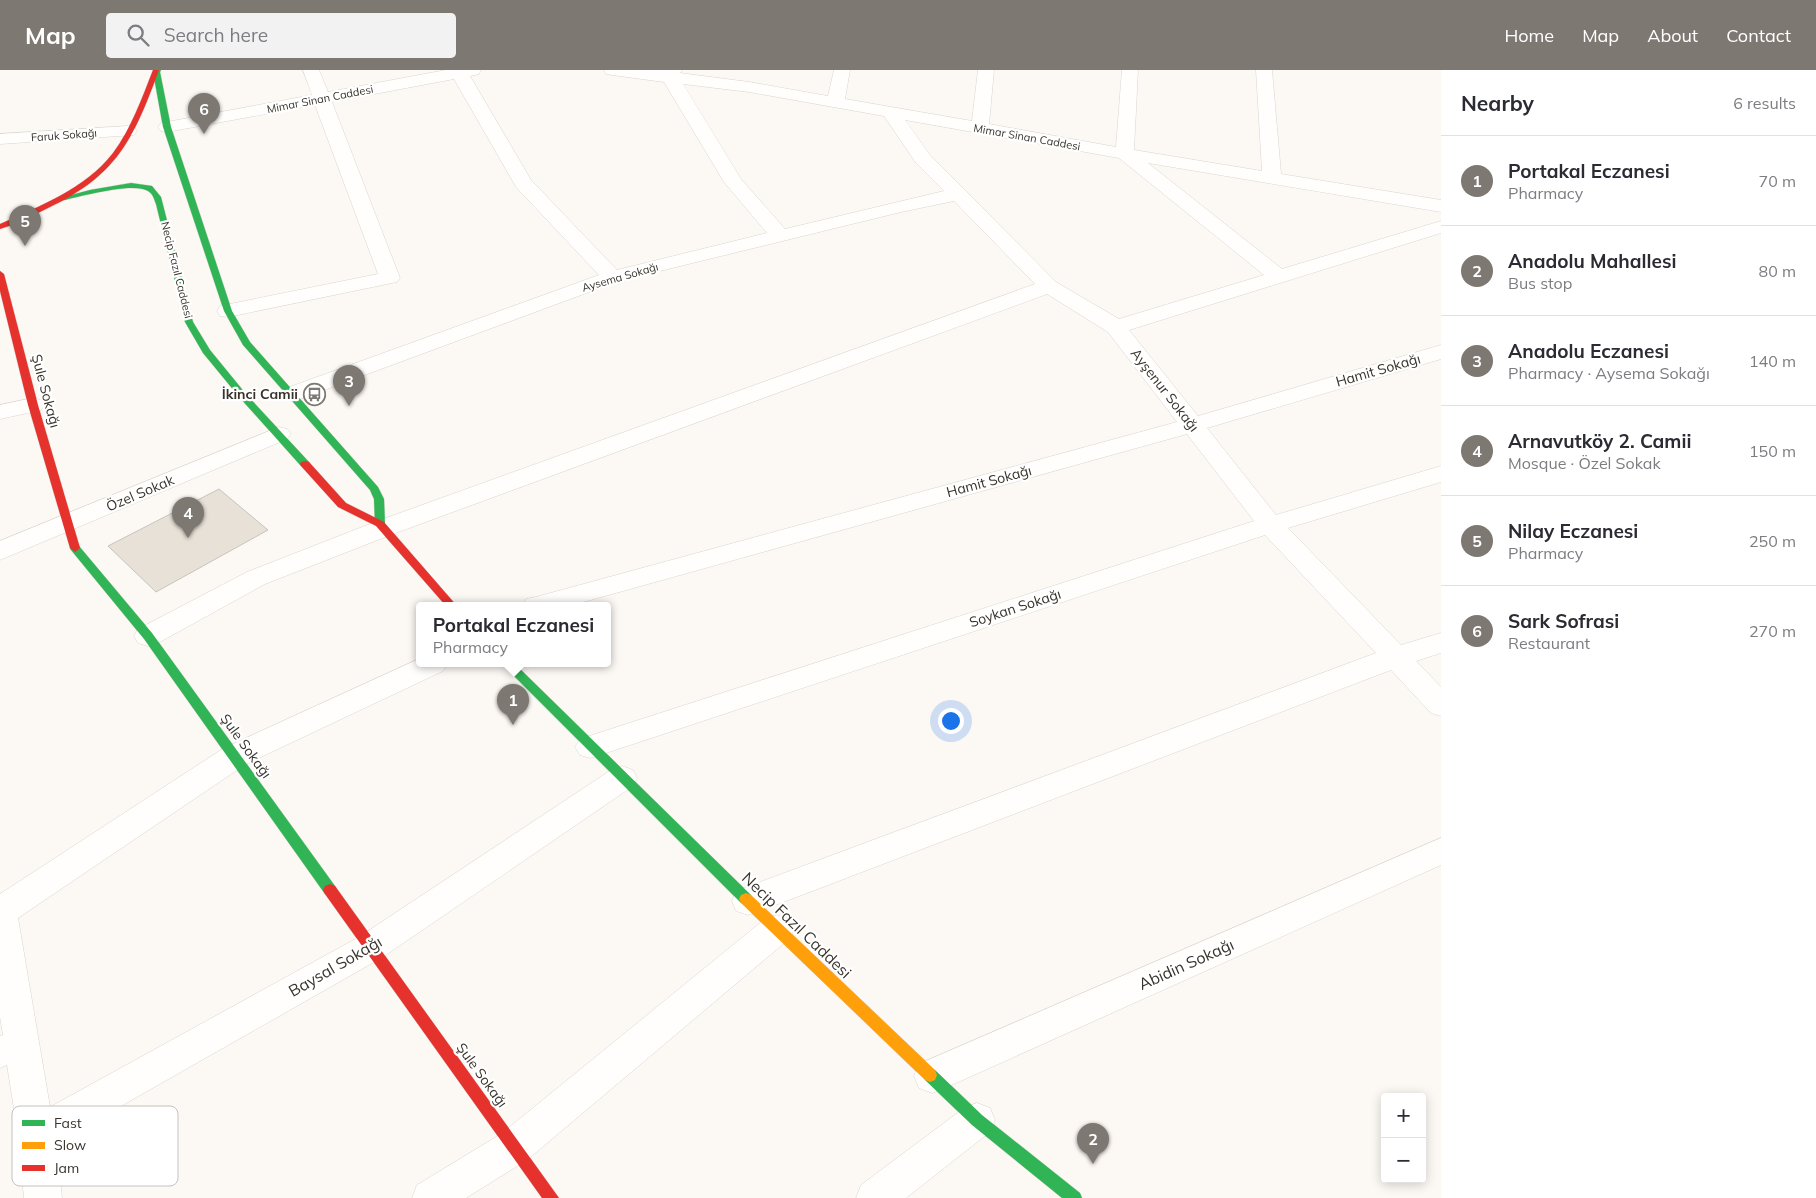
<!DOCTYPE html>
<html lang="en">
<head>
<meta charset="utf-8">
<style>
	:root { --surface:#fff; --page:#f2f2f3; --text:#2b2b33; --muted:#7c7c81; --line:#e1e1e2; --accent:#7d7871 }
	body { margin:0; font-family:Mulish,sans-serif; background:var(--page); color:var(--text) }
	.controls { position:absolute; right:15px; bottom:15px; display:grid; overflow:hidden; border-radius:5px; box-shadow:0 2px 12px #0003 }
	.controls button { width:45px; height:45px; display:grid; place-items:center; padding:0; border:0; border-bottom:1px solid var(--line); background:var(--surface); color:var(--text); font:25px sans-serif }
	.you { position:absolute; left:950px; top:650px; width:18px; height:18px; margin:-12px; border:4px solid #fff; border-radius:50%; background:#1a73e8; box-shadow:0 0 0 8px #1a73e833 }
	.badge { display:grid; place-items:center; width:32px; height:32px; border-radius:50%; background:var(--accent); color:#fff; font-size:16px; font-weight:700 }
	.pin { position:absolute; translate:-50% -41px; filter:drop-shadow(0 1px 2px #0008) }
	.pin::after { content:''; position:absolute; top:26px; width:18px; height:15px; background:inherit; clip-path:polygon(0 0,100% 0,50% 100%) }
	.popup { position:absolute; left:416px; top:532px; width:195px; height:65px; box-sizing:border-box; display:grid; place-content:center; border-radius:5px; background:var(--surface); filter:drop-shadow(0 1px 4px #0005); font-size:16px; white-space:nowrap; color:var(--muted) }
	.popup b { font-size:19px; color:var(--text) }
	.popup::after { content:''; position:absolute; left:50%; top:100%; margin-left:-10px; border:10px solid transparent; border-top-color:var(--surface) }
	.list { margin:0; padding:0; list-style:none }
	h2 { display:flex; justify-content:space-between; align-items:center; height:65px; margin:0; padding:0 20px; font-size:21px }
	h2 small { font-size:16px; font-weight:400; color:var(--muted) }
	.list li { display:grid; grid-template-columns:32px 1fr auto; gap:15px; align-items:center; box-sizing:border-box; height:90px; padding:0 20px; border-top:1px solid var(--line) }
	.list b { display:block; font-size:19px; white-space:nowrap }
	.list p { margin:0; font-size:16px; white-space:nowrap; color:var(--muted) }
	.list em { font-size:16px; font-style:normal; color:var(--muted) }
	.icon { flex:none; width:28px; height:28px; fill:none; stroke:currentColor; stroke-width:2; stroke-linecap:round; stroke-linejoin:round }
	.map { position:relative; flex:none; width:1441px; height:1128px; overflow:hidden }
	header { display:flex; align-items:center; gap:30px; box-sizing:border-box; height:70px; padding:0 25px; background:var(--accent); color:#fff }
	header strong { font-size:24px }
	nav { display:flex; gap:28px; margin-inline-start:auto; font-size:18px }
	.search { width:350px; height:45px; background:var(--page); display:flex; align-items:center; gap:12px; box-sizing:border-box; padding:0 18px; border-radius:5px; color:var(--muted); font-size:19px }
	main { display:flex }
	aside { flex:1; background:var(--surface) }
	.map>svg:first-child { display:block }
	.building { fill:#e8e1d7; stroke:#c7c3bd }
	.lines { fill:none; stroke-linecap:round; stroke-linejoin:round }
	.street-casing { stroke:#dad5d0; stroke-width:1 }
	.fast-casing { stroke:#dad5d0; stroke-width:1 }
	.slow-casing { stroke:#dad5d0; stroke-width:1 }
	.jam-casing { stroke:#dad5d0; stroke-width:1 }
	.street { fill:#fffefd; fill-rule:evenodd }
	.fast { fill:#30b455; fill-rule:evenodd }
	.slow { fill:#ff9f0a; fill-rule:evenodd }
	.jam { fill:#e5322d; fill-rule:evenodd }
	.labels { text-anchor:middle; stroke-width:4.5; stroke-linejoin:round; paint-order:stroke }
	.far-street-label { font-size:11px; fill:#38332b; stroke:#fff }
	.street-label { font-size:14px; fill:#38332b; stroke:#fff }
	.poi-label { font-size:14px; font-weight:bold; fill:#38332b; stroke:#fff; text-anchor:end }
	.near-street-label { font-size:16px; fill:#38332b; stroke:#fff }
	.key { fill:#fff; stroke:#c3c2bf; stroke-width:1 }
	.key-label { font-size:14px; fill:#38332b }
</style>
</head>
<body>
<header>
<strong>Map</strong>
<div class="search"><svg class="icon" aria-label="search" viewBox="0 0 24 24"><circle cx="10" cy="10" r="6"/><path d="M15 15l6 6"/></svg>Search here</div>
<nav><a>Home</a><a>Map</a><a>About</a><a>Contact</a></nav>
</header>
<main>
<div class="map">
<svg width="1441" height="1128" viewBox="0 0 1441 1128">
	<rect width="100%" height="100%" fill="#fcf8f4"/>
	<path class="building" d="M219 419 268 460 156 522 108 476Z"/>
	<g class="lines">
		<defs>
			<path id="street" d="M303 0H319L328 22 446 0H481L479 4 470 6 531 110 617 200 767 163 724 112 664 12 612 5 606 4 604 0H682L680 3 749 12 828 26 834 0H850L845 29 972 51 978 0H994L989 54 1116 77 1122 0H1138L1134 80 1262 101 1256 0H1272L1281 104 1441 130V142L1148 93 1282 199 1441 151V163L1129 260 1198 346 1441 275V289L1207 358 1276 445 1441 396V412L1288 458 1401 575 1441 563V583L1416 591 1441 617V646L1431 643 1391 600 760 841 748 845 736 841 732 831 736 821 1376 583 1265 465 600 685 590 688 580 685 575 677 580 669 1254 451 1187 364 569 536H523L526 529 536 527 1177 352 1108 262 1047 224 393 464 265 514 158 573 148 576 138 573 134 566 138 559 247 502 375 452 1035 214 954 131 901 142 619 211 300 329 292 331 284 329 281 324 284 319 599 205 516 117 454 9 332 32 400 208 397 212 228 247 220 246 217 241 220 236 378 204 315 35 167 62 161 61 158 57 161 53 167 52 312 25ZM683 14 749 22 884 46 916 93 944 121 785 159 741 109ZM905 50 1119 88 1264 205 1119 249 1056 212 930 85Z
				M128 56 134 57 137 61 134 65 0 74V64Z
				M33 328 41 330 45 335 41 340 0 349V335Z
				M279 357 287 359 291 364 287 369 0 490V471Z
				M419 589V594H447L443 601 246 694 18 848 50 1037 359 867 611 700 622 696 633 700 637 708 633 716 383 887 56 1073 62 1128H24L18 1064 7 995 0 998V966L3 965 0 947V824L224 678Z
				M1441 768V795L945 1018 932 1023 919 1018 914 1006 919 994Z
				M777 845 789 849 794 859 789 869 527 1090 466 1128H412L417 1115 501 1064 765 849Z
				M977 1033 990 1038 995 1050 990 1062 906 1128H856L861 1115 964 1038Z"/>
			<path id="fast" d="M154 0H161L160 2 171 57 232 241 250 272 378 417 384 429 385 454 384 456H376L375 454 374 429 370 420 243 275 224 241 163 57 153 2Z
				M131 113 152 116 161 127 193 252 210 280 246 324 309 392 310 394 309 396H301L240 328 203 283 185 252 156 134C154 129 153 124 148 121 133 111 74 128 56 132L52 130 90 120Z
				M75 474 79 476 152 563 335 816 337 820 335 824 330 826 325 824 144 569 71 480 70 478Z
				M502 594H515L751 825 753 829 751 833 746 835 741 833Z
				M930 998 935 1000 982 1045 1080 1123 1082 1128H1062L972 1055 925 1010 923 1005 925 1000Z"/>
			<path id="slow" d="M746 823 751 825 935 1000 937 1005 935 1010 930 1012 925 1010 741 833 739 829 741 825Z"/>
			<path id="jam" d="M153 0H159C132 73 116 107 42 141 28 148 14 155 0 159V154C40 136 85 119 113 83 131 59 142 28 153 0Z
				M0 201 4 204 38 335 80 478 75 482 70 478 28 335 0 221Z
				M305 391 309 392 346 433 384 452 457 536H446L376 456 338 437 301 396 300 394 301 392Z
				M330 814 335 816 559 1128H542L325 824 323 820 325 816Z"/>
		</defs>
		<use href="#street" class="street-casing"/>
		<use href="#fast" class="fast-casing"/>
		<use href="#slow" class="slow-casing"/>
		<use href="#jam" class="jam-casing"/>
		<use href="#street" class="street"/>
		<use href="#fast" class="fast"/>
		<use href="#slow" class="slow"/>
		<use href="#jam" class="jam"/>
	</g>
	<defs>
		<symbol id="bus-ring" viewBox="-11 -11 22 22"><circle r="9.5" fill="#fff" stroke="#7d7871" stroke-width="1.5"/><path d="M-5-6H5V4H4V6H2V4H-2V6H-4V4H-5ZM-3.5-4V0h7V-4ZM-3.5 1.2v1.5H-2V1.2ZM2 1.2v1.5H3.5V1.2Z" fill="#7d7871"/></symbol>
	</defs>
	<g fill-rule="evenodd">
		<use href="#bus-ring" x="302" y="312" width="25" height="25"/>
	</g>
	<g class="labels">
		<g class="far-street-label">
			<text transform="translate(320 29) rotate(-11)" y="4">Mimar Sinan Caddesi</text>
			<text transform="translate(64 65) rotate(-4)" y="4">Faruk Sokağı</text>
			<text transform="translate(1027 67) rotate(10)" y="4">Mimar Sinan Caddesi</text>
			<text transform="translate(177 200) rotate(76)" y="4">Necip Fazıl Caddesi</text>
			<text transform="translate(620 207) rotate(-16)" y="4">Aysema Sokağı</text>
		</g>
		<g class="street-label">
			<text transform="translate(1378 300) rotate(-16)" y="5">Hamit Sokağı</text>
			<text transform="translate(1165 320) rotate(52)" y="5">Ayşenur Sokağı</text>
			<text transform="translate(46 321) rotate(75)" y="5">Şule Sokağı</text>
			<text transform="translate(989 411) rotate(-15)" y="5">Hamit Sokağı</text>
			<text transform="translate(140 423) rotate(-23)" y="5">Özel Sokak</text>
			<text transform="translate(1015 538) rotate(-18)" y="5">Soykan Sokağı</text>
			<text transform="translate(246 676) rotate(54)" y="5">Şule Sokağı</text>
			<text transform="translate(482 1005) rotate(54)" y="5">Şule Sokağı</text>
		</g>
		<g class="poi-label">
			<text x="298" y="329">İkinci Camii</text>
		</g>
		<g class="near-street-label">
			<text transform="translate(797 855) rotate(44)" y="6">Necip Fazıl Caddesi</text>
			<text transform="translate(1186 894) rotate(-24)" y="6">Abidin Sokağı</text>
			<text transform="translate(335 896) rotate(-30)" y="6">Baysal Sokağı</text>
		</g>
	</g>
	<rect x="12" y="1036" width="166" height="80" rx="8" class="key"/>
	<rect x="22" y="1050" width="23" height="6" fill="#30b455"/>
	<rect x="22" y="1072" width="23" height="7" fill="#ff9f0a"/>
	<rect x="22" y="1095" width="23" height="6" fill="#e5322d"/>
	<g class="key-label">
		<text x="54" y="1058">Fast</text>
		<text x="54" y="1080">Slow</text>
		<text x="54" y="1103">Jam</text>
	</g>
</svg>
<div class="controls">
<button>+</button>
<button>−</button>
</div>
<div class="you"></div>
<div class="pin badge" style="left:513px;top:655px">1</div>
<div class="popup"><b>Portakal Eczanesi</b>Pharmacy</div>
<div class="pin badge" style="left:1093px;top:1094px">2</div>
<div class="pin badge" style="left:349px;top:336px">3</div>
<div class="pin badge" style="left:188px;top:468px">4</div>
<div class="pin badge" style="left:25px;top:176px">5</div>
<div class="pin badge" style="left:204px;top:64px">6</div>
</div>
<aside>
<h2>Nearby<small>6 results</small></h2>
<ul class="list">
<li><span class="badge">1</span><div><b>Portakal Eczanesi</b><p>Pharmacy</p></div><em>70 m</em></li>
<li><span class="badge">2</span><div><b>Anadolu Mahallesi</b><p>Bus stop</p></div><em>80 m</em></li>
<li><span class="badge">3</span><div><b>Anadolu Eczanesi</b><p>Pharmacy · Aysema Sokağı</p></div><em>140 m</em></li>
<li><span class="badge">4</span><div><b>Arnavutköy 2. Camii</b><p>Mosque · Özel Sokak</p></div><em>150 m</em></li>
<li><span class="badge">5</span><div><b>Nilay Eczanesi</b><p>Pharmacy</p></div><em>250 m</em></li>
<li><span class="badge">6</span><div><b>Sark Sofrasi</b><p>Restaurant</p></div><em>270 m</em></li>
</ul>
</aside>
</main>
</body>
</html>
